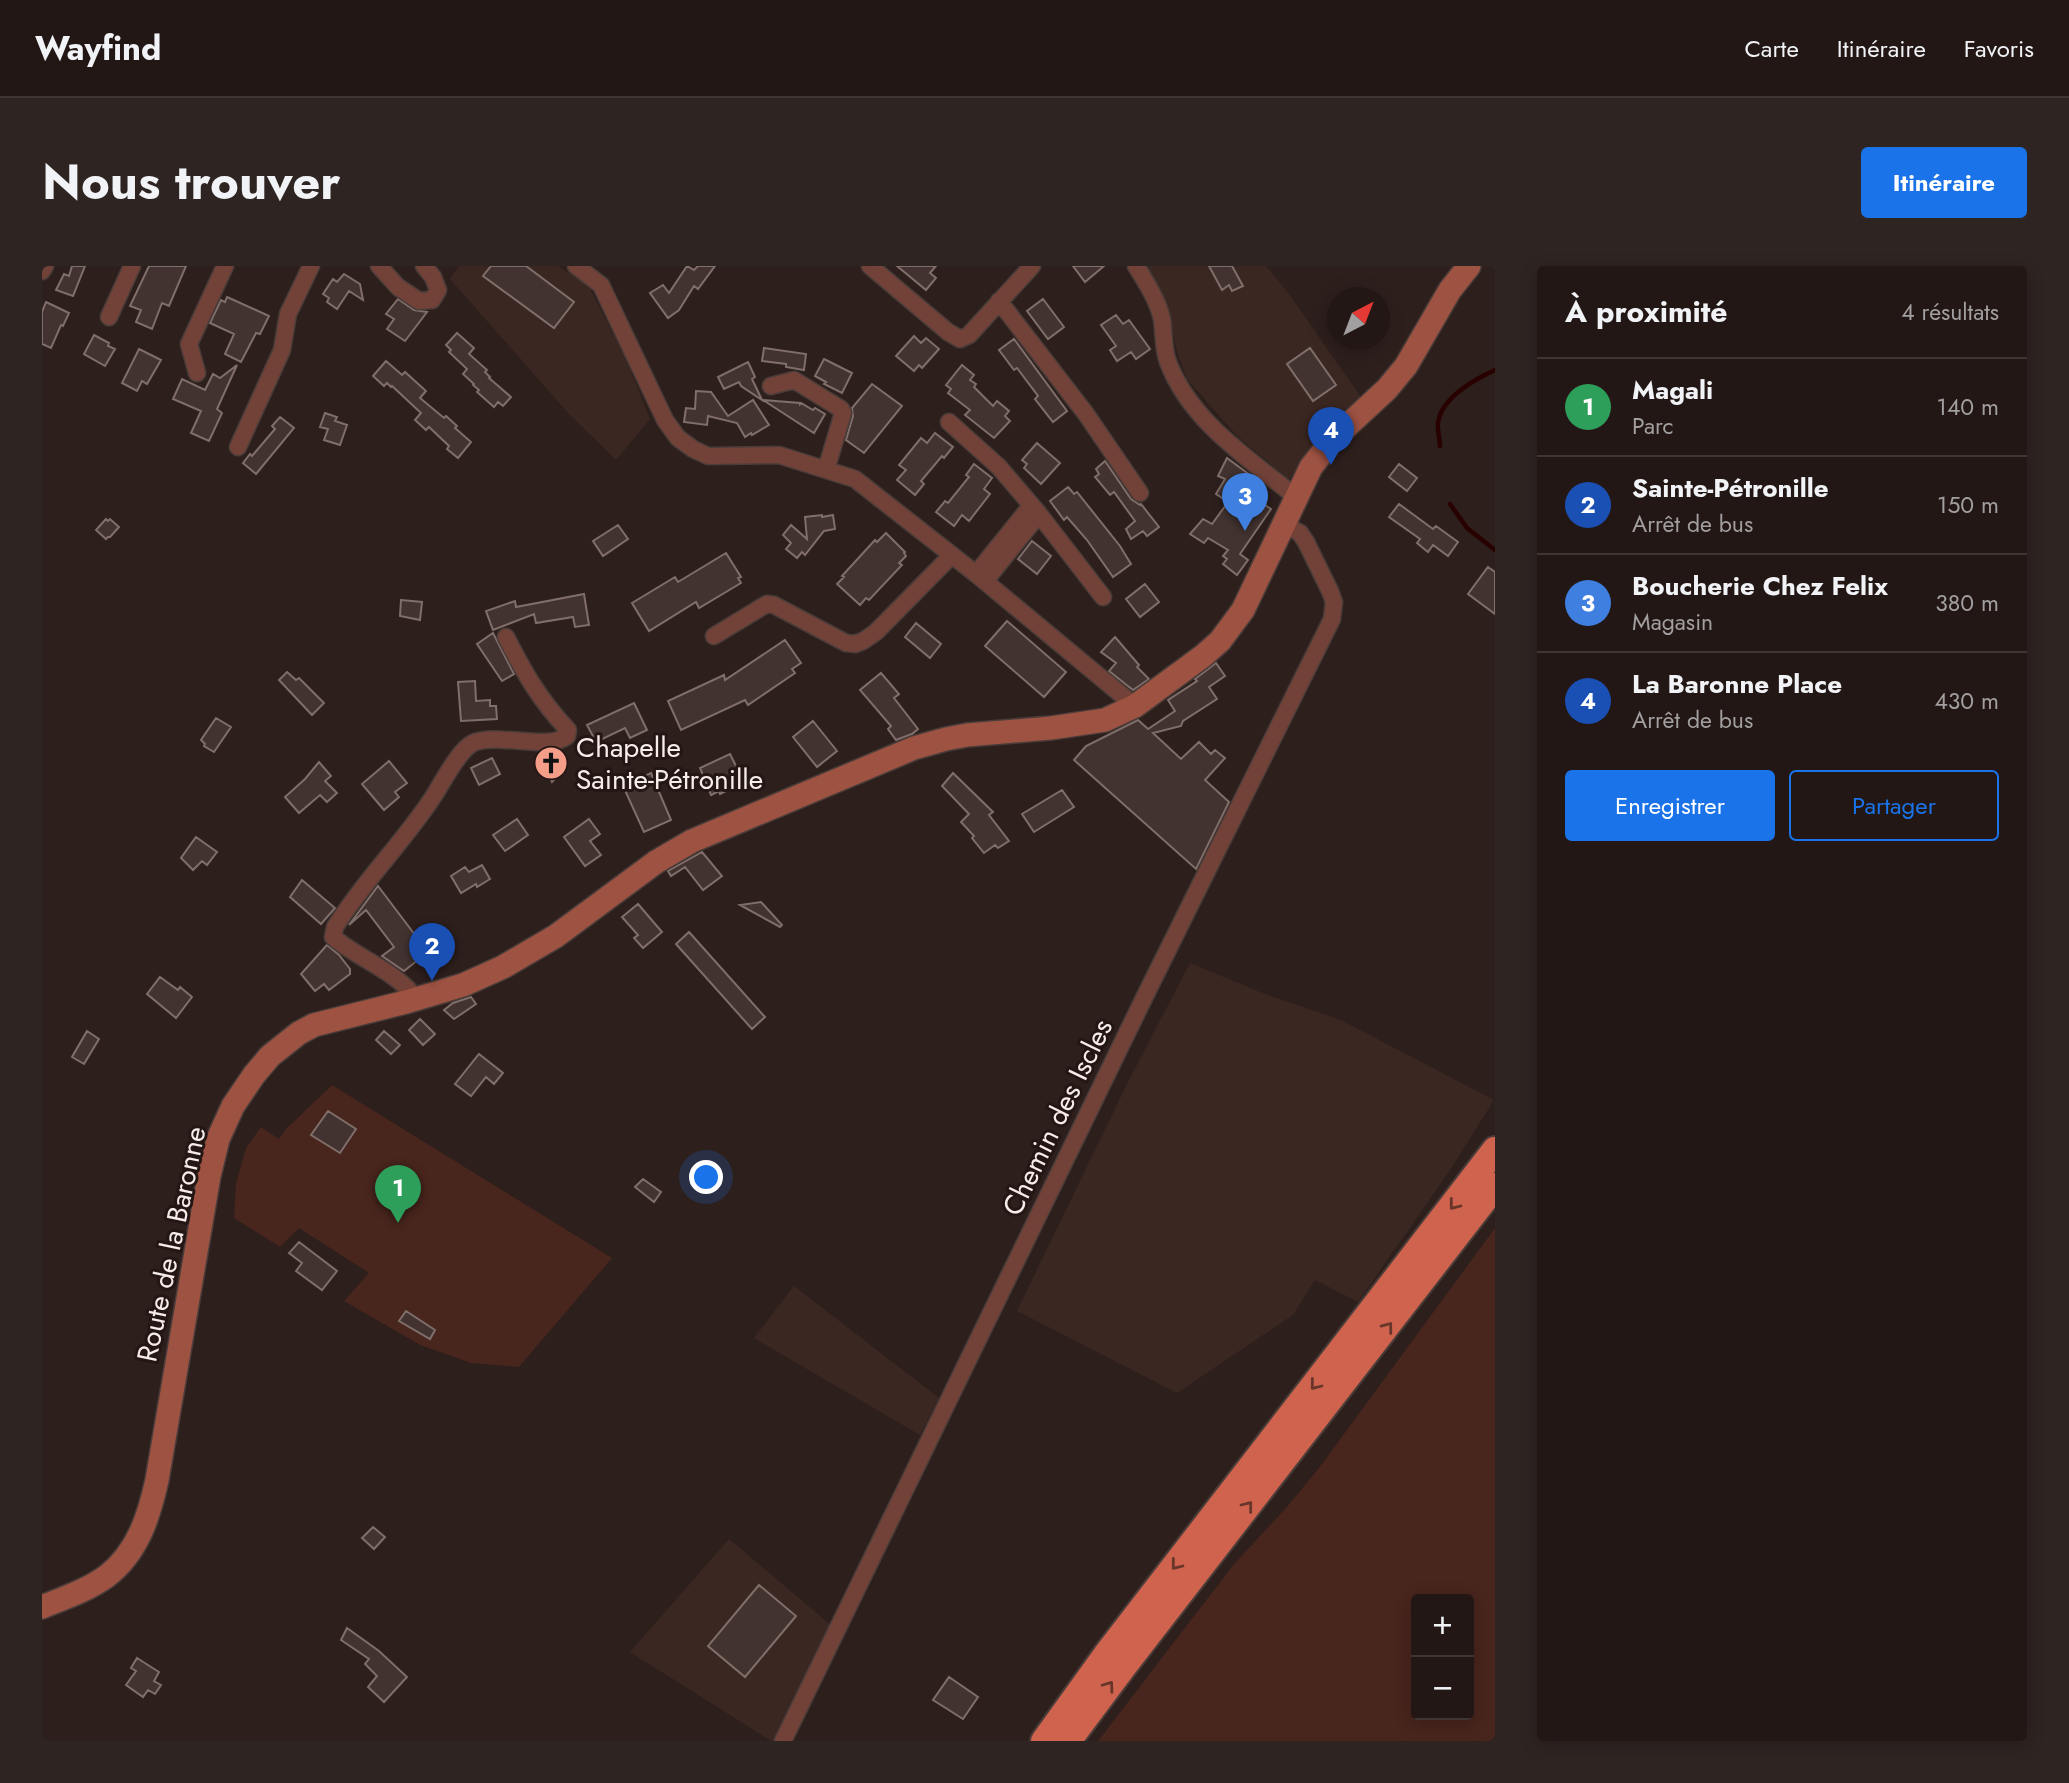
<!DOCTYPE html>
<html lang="fr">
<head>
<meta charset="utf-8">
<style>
	:root { --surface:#221715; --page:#2e2422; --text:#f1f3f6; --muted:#a29fa0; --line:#3f3634; --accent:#1a73e8 }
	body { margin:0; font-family:Jost,sans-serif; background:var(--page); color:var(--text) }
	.controls { position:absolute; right:21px; bottom:21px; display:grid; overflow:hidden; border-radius:7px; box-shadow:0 4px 18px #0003 }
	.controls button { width:63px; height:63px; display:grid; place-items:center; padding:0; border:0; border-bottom:2px solid var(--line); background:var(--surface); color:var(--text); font:35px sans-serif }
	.compass { position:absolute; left:1285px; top:21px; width:63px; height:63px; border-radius:50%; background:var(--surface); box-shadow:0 4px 18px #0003; rotate:42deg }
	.you { position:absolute; left:665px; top:912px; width:24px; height:24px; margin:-18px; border:5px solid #fff; border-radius:50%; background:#1a73e8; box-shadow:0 0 0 10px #1a73e833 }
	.badge { display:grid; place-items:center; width:46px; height:46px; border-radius:50%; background:var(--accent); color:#fff; font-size:23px; font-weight:700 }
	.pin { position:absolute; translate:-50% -58px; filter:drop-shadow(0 2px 4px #0008) }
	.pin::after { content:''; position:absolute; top:37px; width:24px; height:21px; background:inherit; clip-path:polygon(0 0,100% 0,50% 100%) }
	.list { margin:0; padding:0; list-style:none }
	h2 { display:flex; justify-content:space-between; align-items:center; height:91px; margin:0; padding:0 28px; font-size:30px }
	h2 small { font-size:23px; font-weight:400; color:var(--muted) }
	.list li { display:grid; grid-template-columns:46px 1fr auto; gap:21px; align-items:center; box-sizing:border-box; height:98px; padding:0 28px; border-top:2px solid var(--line) }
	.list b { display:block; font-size:26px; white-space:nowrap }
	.list p { margin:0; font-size:23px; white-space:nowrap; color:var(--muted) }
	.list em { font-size:23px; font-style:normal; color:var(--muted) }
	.actions { display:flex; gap:14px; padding:21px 28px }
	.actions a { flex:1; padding:16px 0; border:2px solid var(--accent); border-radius:7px; text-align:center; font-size:24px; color:var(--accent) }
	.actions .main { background:var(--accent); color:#fff }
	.map { position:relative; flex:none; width:1453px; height:1475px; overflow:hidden; border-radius:7px }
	header { display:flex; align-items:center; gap:42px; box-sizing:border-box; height:98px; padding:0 35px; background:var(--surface); border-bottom:2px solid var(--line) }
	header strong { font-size:33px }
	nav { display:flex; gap:38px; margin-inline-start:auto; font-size:24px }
	.intro { display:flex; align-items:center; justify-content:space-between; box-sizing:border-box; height:168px; padding:0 42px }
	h1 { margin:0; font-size:49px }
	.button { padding:18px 32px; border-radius:7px; background:var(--accent); color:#fff; font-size:24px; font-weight:700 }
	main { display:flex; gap:42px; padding:0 42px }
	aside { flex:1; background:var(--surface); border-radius:7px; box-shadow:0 4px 18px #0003 }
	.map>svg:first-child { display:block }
	.built { fill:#3b2722 }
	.green { fill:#48251d; fill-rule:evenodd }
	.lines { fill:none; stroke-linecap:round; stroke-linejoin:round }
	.stream { stroke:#290000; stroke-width:4.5 }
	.building { fill:#423330; stroke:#7f6e6a; stroke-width:2 }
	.minor-casing { stroke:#493c39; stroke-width:19 }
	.secondary-casing { stroke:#493c39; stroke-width:26 }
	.trunk-casing { stroke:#493c39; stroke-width:30 }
	.minor { stroke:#724238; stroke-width:16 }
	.secondary { stroke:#9e5242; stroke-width:23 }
	.trunk { stroke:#d0634d; stroke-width:26 }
	.oneway { stroke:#68352a }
	.labels { text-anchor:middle; stroke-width:6; stroke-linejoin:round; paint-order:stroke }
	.poi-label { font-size:28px; fill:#f6ecea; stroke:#231613; text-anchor:start }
	.street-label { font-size:28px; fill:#f6ecea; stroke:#231613 }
</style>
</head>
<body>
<header>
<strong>Wayfind</strong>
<nav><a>Carte</a><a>Itinéraire</a><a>Favoris</a></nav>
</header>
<div class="intro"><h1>Nous trouver</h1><a class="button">Itinéraire</a></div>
<main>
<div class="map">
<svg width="1453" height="1475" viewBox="0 0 1453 1475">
	<rect width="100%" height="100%" fill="#2d1f1c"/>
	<path class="built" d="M417 0H516L546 19 584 93 608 153 574 194 527 148 408 13Z
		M1104 0H1224L1247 28 1319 131 1279 164 1247 214 1195 170 1145 113 1135 85 1124 37Z
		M1148 697 1223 728 1299 754 1452 834 1406 907 1316 1036 1273 1014 1251 1049 1135 1127 975 1045 1085 818Z
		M752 1020 897 1132 878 1169 712 1072Z
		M687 1273 790 1360 734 1475H729L588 1386Z"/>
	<path class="green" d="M290 819 570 992 477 1101 429 1097 378 1079 302 1035 327 1007 257 962 238 981 192 952 194 917 204 882 219 861 237 873 244 863Z
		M1453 962V1475H1056L1192 1298 1244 1242 1277 1202ZM1374 1333H1427V1449H1374Z"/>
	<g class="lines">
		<path class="stream" d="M1398 180C1398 173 1395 164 1396 157 1399 132 1433 113 1453 104
			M1408 238 1425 262 1453 284"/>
	</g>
	<path class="building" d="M30 0H43L31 30 14 24 22 8 27 10Z
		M107 0H144L127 40 120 37 110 63 94 56 99 44 88 40Z
		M449 0H484L532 36 512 62 441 10Z
		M645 0 652 4 656 0H673L656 23 652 20 637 44 626 52 608 27 621 19 627 27Z
		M855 0H894L888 7 894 12 884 24Z
		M1031 0H1062L1043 16Z
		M1167 0H1190L1201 20 1190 25 1187 19 1180 24Z
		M302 8 318 18 321 34 307 25 295 43 285 36 287 32 281 28 291 13 295 16Z
		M185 31 227 50 218 68 214 67 199 96 183 88 192 68 168 57 179 34 183 36Z
		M356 33 372 44 385 46 363 75 345 63 352 53 344 48Z
		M1001 33 1022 61 1006 73 985 45Z
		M4 36 27 47 21 60 19 59 9 82 0 78V46Z
		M1074 49 1081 58 1087 54 1108 83 1094 93 1089 86 1075 95 1068 84 1074 80 1059 59Z
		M415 67 432 82 427 88 445 104 443 106 448 111 447 112 469 131 461 140 456 136 452 141 435 126 437 124 431 119 432 118 421 108 425 103 407 86 409 84 404 79Z
		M52 69 67 77 66 80 73 83 63 100 42 88Z
		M872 70 879 77 884 72 897 83 880 102 877 99 872 105 854 90Z
		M972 73 1025 145 1011 156 993 133 996 130 975 102 972 104 957 84Z
		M722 82 764 88 762 104 744 101V98L720 95Z
		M1268 82 1294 119 1271 135 1245 98Z
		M97 83 119 94 105 118 100 115 95 125 80 117Z
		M782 93 810 107 800 127 782 118 784 116 773 110Z
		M344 95 360 109 363 106 384 125 378 132 402 152 404 150 415 160 413 162 429 176 416 192 405 183 407 180 387 161 384 164 373 154 379 147 350 120 349 121 345 117 342 120 331 110Z
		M706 96 713 111 710 113 720 134 699 120 697 116 682 123 676 111Z
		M195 99 175 143 180 147 167 175 149 167 159 145 131 133 140 113 163 124 171 108 178 112Z
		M920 99 932 109 928 114 934 118 932 121 951 140 955 135 967 145 963 150 968 155 952 172 923 149 928 144 906 127 909 123 904 119Z
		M830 118 860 140 822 187 804 174 811 150 810 142Z
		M654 125 669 126 686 150 711 134 727 159 710 169 709 167 703 171 695 157 666 150 665 159 642 156 644 142 653 143Z
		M721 134 758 137V138L759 137 771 144 773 142 783 148 772 167Z
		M283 147 295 151 293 155 305 159 298 179 282 174 286 163 278 161Z
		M238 151 252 162 214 208 201 197 208 188 210 190 233 163 230 160Z
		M893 167 911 181 902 192 900 190 879 215 882 218 873 229 855 214 864 204 857 199 879 172 885 177Z
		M995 177 1018 197 999 218 982 202 985 198 980 194Z
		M1185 192 1220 218 1214 227 1222 233 1220 237 1229 243 1198 288 1206 294 1195 309 1181 298 1185 293 1181 290 1186 284 1166 272 1162 277 1148 268 1161 253 1170 258 1186 236 1174 228 1183 213 1176 210Z
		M1063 195 1089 233 1098 239 1099 238 1117 261 1105 270 1101 265 1089 273 1084 263 1093 255 1072 226 1068 229 1053 211 1057 208 1054 203Z
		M932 198 950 212 942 223 948 228 927 255 920 249 912 260 894 246 903 235 906 237 927 211 924 209Z
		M1357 198 1375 212 1365 225 1347 211Z
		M1026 221 1032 228 1035 226 1078 280 1089 298 1071 311 1045 274 1025 251 1022 254 1008 235Z
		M1357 238 1391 263 1394 260 1416 276 1406 290 1391 279 1386 286 1375 277 1378 273 1347 251Z
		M780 249V251L791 249 793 263 782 265 763 289 760 286 755 292 744 283 749 277 741 269 749 259 765 273 763 251Z
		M64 253 66 255 68 253 77 261 68 271H66L64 273 54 264Z
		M576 259 586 273 561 290 551 275Z
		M844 267 863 286 862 287 864 290 857 297 860 299 827 334 824 332 818 339 795 318 802 311 800 310 833 274 835 276Z
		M990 275 1009 290 995 308 976 293Z
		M684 287 699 311 696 312 699 317 657 342 654 336 607 365 590 337 633 311 636 316Z
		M1446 301 1453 306V348L1426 328Z
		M1103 318 1117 336 1098 351 1084 333Z
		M542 328 547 359 533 361 531 351 494 357 492 348 451 364 444 345 473 335 474 341Z
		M359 334 380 336 378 354 358 350Z
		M965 355 1024 406 1002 431 943 380Z
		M874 357 899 378 888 392 863 371Z
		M451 367 472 408 460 415 435 378Z
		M1073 371 1097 399 1095 401 1107 413 1091 424 1067 405 1074 397 1059 386Z
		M743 374 759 397 750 403 753 407 706 439 703 434 639 464 626 435 682 409 683 414Z
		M1174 397 1183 410 1167 421 1175 433 1141 455 1139 460 1111 467 1139 493 1157 476 1169 488 1173 484 1183 492 1163 514 1187 536 1154 603 1032 494 1044 480 1096 454 1106 463 1133 445 1126 434 1155 415 1153 413Z
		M245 406 254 414 257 412 282 437 270 449 237 414Z
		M839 407 857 428 852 432 876 463 870 468 854 474 846 463 849 460 818 424Z
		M433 415 434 435 448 434V440H454L455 453 419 455 416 416Z
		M592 437 605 464 588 472 583 462 554 476 545 459Z
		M174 452 189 461 172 486 162 480 163 478 159 474Z
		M771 455 795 485 775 501 751 471Z
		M504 486H510L519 506 510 516 498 489Z
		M688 488 702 516 678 528 677 525 669 529 658 502Z
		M450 492 458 508 437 519 429 502Z
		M347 495 365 517 353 526 357 531 342 544 320 518Z
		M277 496 289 510 283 515 295 527 285 536 278 529 257 547 243 531 263 513Z
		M609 507 629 554 602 566 581 520Z
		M911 507 951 546 947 549 967 575 956 582 953 579 942 587 930 572 932 570 919 556 927 548 900 520Z
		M1020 524 1032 541 992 566 980 548Z
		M475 553 486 569 463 585 451 569Z
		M547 553 558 568 548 575 559 589 543 600 522 571Z
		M154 571 175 586 165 599 160 595 151 604 139 592Z
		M660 586 680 610 661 624 643 601 629 610 626 605Z
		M440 599 448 613 435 621 434 618 419 627 409 610 423 601 427 606Z
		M260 614 293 642 279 658 248 631Z
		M336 620 386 686 362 705 340 690 352 681 324 644 307 659Z
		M719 636 740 659 738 661 698 639Z
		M596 638 620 666 601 682 592 672 596 669 580 651Z
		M647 666 723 751 710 763 634 678Z
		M285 679 297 689 308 703V708L287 724 282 718 273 725 259 708Z
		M118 711 136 724 138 721 150 731 134 752 105 728Z
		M429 731 434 738 412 753 402 744 411 737Z
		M378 753 393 768 381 779 367 764Z
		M45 765 57 773 42 798 30 791Z
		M342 765 358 779 349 788 334 774Z
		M437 788 461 807 452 818 444 811 429 830 413 818Z
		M286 845 314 863 298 887 269 869Z
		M601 913 619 926 612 936 593 921Z
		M257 976 295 1005 280 1024 254 1005 260 997 247 987Z
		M364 1045 393 1064 388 1073 357 1055Z
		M331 1261 343 1271 332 1283 320 1272Z
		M717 1319 754 1350 703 1411 666 1380Z
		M305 1362 337 1385 365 1411 342 1436 326 1421 335 1410 323 1398 327 1393 299 1374Z
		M95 1392 117 1406 112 1415 119 1419 113 1428 106 1424 101 1431 84 1419 94 1405 89 1402Z
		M907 1411 936 1431 921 1453 891 1434Z"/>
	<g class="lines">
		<defs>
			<path id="minor" d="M337 0 356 21 377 35 390 34 396 24 391 11 382 0
				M534 0 559 19 623 154 636 172 651 183 666 190 737 189 813 213 934 308 1093 440
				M828 0 906 66 918 73 927 69 990 0
				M1094 0C1104 16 1116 35 1120 53 1122 67 1121 83 1126 96 1148 155 1207 193 1254 231
				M0 5 3 0
				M957 35 1044 148 1098 227
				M67 51 90 0
				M155 107 147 78 183 0
				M729 120 752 114 799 143 801 147 784 204
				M907 156 957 201 997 248 1061 331
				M196 181 240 84 246 48 269 0
				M934 308 989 240
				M943 315 997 248
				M672 370 718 342 725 338 732 339 804 377 813 378 821 375 834 366 910 289
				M374 733C356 706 315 692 291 671L293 661C322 614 363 575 393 528 401 515 418 483 431 477 454 466 507 485 525 470L526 464C497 433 483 408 464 371
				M741 1475 1103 730 1290 353 1292 336 1288 325 1264 276 1258 267 1242 258"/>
			<path id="secondary" d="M0 1341C22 1332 46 1324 65 1310 96 1286 107 1250 115 1214L167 910 176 873 191 840 212 809 228 790 257 767 272 759 364 736 421 719 461 701 514 670 614 596 650 575 872 482 904 473 925 469 1009 462 1063 454 1093 440 1161 390 1178 375 1201 344 1269 201 1291 173 1345 123 1364 100 1408 24 1427 0"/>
			<path id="trunk" d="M1002 1475 1064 1389 1453 884
				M1026 1475 1082 1400 1453 920"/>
		</defs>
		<use href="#minor" class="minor-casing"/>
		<use href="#secondary" class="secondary-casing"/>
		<use href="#trunk" class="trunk-casing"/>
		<use href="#minor" class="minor"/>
		<use href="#secondary" class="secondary"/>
		<use href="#trunk" class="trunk"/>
	</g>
	<defs><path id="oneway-chevron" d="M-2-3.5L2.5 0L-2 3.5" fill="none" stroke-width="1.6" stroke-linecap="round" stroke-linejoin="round" transform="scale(1.75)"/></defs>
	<g class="oneway">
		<use href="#oneway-chevron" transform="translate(1412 939) rotate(128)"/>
		<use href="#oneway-chevron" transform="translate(1346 1061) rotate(-53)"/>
		<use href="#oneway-chevron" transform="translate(1273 1119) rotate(128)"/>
		<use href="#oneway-chevron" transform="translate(1206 1240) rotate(-52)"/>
		<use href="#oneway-chevron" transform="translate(1134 1299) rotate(128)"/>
		<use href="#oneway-chevron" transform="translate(1067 1420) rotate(-54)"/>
	</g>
	<defs>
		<symbol id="church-disc" viewBox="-11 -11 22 22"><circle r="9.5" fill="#f49e8a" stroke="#231613"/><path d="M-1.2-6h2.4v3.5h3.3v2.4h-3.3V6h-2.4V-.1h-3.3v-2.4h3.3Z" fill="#111"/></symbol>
	</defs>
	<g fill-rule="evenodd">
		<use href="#church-disc" x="490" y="478" width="38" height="38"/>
	</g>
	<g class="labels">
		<g class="poi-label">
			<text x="534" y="491">Chapelle<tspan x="534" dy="32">Sainte-Pétronille</tspan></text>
		</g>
		<g class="street-label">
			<text transform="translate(1015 851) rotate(-64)" y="10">Chemin des Iscles</text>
			<text transform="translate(129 978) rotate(-78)" y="10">Route de la Baronne</text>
		</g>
	</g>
</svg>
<div class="controls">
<button>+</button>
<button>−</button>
</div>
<svg class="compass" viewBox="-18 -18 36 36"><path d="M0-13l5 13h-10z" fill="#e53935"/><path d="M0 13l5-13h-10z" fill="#a29fa0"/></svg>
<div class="you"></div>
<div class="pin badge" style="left:356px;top:957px;background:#2e9e5b">1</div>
<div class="pin badge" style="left:390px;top:715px;background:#1a4fb4">2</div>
<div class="pin badge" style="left:1203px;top:265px;background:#3f7fe0">3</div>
<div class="pin badge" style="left:1289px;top:199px;background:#1a4fb4">4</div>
</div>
<aside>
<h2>À proximité<small>4 résultats</small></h2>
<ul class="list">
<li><span class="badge" style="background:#2e9e5b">1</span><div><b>Magali</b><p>Parc</p></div><em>140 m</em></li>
<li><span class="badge" style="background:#1a4fb4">2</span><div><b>Sainte-Pétronille</b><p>Arrêt de bus</p></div><em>150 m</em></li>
<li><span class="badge" style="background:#3f7fe0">3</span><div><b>Boucherie Chez Felix</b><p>Magasin</p></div><em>380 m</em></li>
<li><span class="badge" style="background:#1a4fb4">4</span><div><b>La Baronne Place</b><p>Arrêt de bus</p></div><em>430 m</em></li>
</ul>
<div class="actions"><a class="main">Enregistrer</a><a>Partager</a></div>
</aside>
</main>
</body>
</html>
